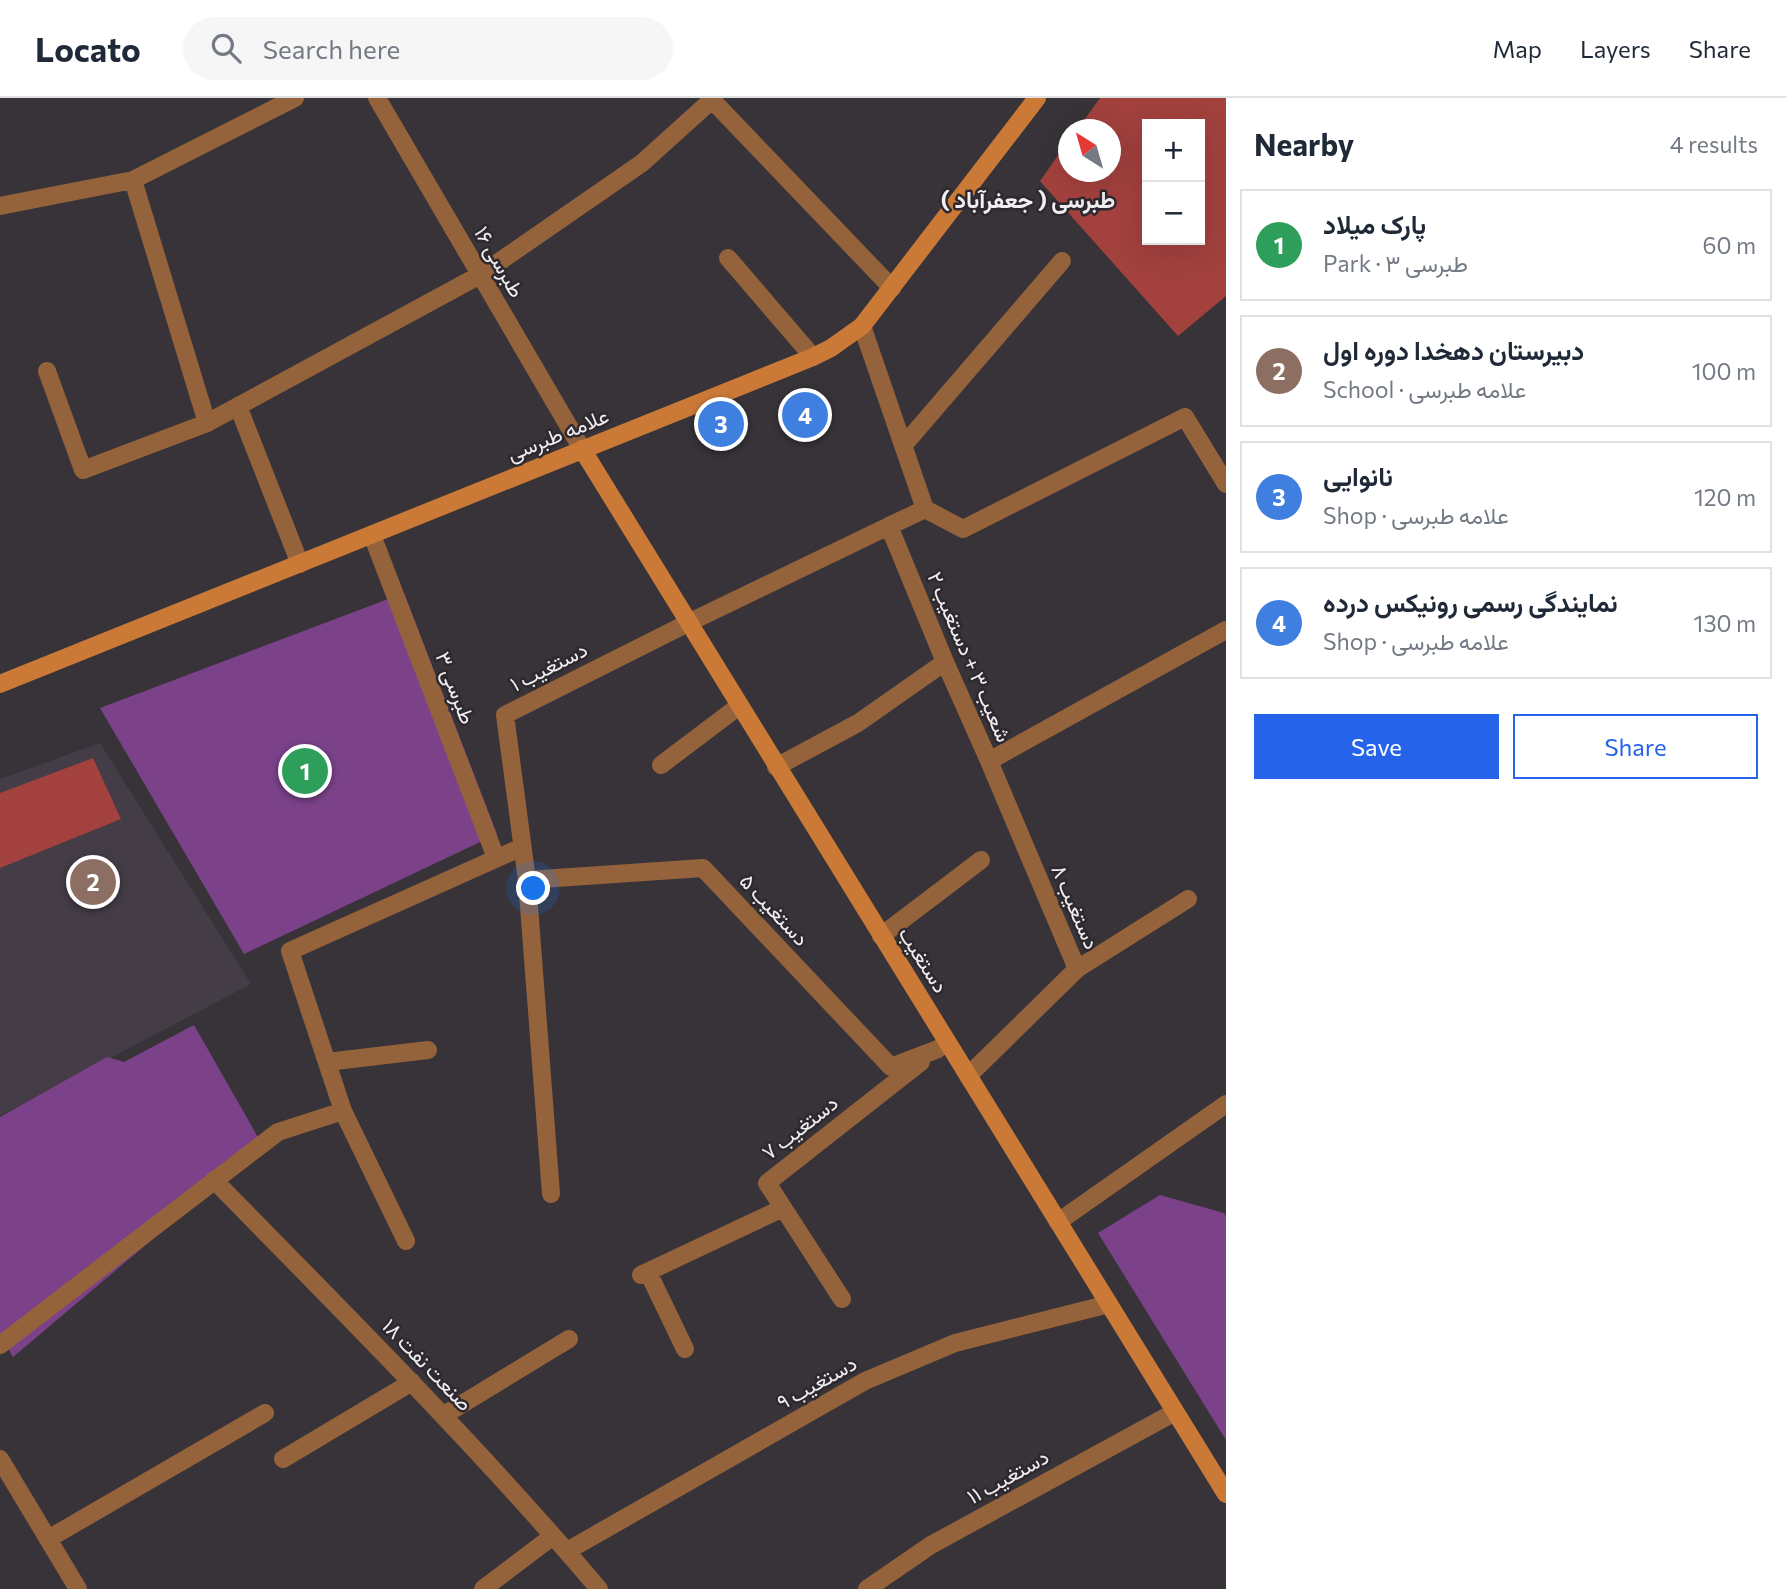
<!DOCTYPE html>
<html lang="en">
<head>
<meta charset="utf-8">
<style>
	:root { --surface:#fff; --page:#f6f6f7; --text:#1f2937; --muted:#747a83; --line:#e0e1e3; --accent:#2563eb }
	body { margin:0; font-family:Commissioner,Vazirmatn,sans-serif; background:var(--page); color:var(--text) }
	.controls { position:absolute; right:21px; top:21px; display:grid; overflow:hidden; border-radius:0px; box-shadow:0 7px 28px #0002 }
	.controls button { width:63px; height:63px; display:grid; place-items:center; padding:0; border:0; border-bottom:2px solid var(--line); background:var(--surface); color:var(--text); font:35px sans-serif }
	.compass { position:absolute; left:1058px; top:21px; width:63px; height:63px; border-radius:50%; background:var(--surface); box-shadow:0 7px 28px #0002; rotate:323deg }
	.you { position:absolute; left:534px; top:791px; width:24px; height:24px; margin:-18px; border:5px solid #fff; border-radius:50%; background:#1a73e8; box-shadow:0 0 0 10px #1a73e833 }
	.badge { display:grid; place-items:center; width:46px; height:46px; border-radius:50%; background:var(--accent); color:#fff; font-size:23px; font-weight:700 }
	.pin { position:absolute; translate:-50% -50%; border:4px solid #fff; box-shadow:0 2px 7px #0006 }
	.list { margin:0; padding:0; list-style:none }
	h2 { display:flex; justify-content:space-between; align-items:center; height:91px; margin:0; padding:0 28px; font-size:30px }
	h2 small { font-size:23px; font-weight:400; color:var(--muted) }
	.list li { display:grid; grid-template-columns:46px 1fr auto; gap:21px; align-items:center; box-sizing:border-box; height:112px; margin:0 14px 14px; padding:0 14px; border:2px solid var(--line); border-radius:0px }
	.list b { display:block; font-size:26px; white-space:nowrap }
	.list p { margin:0; font-size:23px; white-space:nowrap; color:var(--muted) }
	.list em { font-size:23px; font-style:normal; color:var(--muted) }
	.actions { display:flex; gap:14px; padding:21px 28px }
	.actions a { flex:1; padding:16px 0; border:2px solid var(--accent); border-radius:0px; text-align:center; font-size:24px; color:var(--accent) }
	.actions .main { background:var(--accent); color:#fff }
	.icon { flex:none; width:38px; height:38px; fill:none; stroke:currentColor; stroke-width:2; stroke-linecap:round; stroke-linejoin:round }
	.map { position:relative; flex:none; width:1226px; height:1491px; overflow:hidden }
	header { display:flex; align-items:center; gap:42px; box-sizing:border-box; height:98px; padding:0 35px; background:var(--surface); border-bottom:2px solid var(--line) }
	header strong { font-size:33px }
	nav { display:flex; gap:38px; margin-inline-start:auto; font-size:24px }
	.search { width:490px; height:63px; background:var(--page); display:flex; align-items:center; gap:18px; box-sizing:border-box; padding:0 24px; border-radius:38px; color:var(--muted); font-size:26px }
	main { display:flex }
	aside { flex:1; background:var(--surface) }
	.map>svg:first-child { display:block }
	.built { fill:#443c46 }
	.green { fill:#7b4289 }
	.building { fill:#a2413e; fill-rule:evenodd }
	.lines { fill:none; stroke-linecap:round; stroke-linejoin:round }
	.minor { stroke:#95633b; stroke-width:18 }
	.secondary { stroke:#ca7a36; stroke-width:18 }
	.labels { text-anchor:middle; stroke-width:5; stroke-linejoin:round; paint-order:stroke }
	.street-label { font-size:21px; fill:#f1eef1; stroke:#2d292e }
	.neighbourhood-label { font-size:23px; font-weight:bold; fill:#f1eef1; stroke:#2d292e }
</style>
</head>
<body>
<header>
<strong>Locato</strong>
<div class="search"><svg class="icon" aria-label="search" viewBox="0 0 24 24"><circle cx="10" cy="10" r="6"/><path d="M15 15l6 6"/></svg>Search here</div>
<nav><a>Map</a><a>Layers</a><a>Share</a></nav>
</header>
<main>
<div class="map">
<svg width="1226" height="1491" viewBox="0 0 1226 1491">
	<rect width="100%" height="100%" fill="#373338"/>
	<path class="built" d="M100 645 251 886 0 1018V681Z"/>
	<path class="green" d="M404 495 497 736 244 856 100 610Z
		M194 927 263 1048 13 1259 0 1235V1019L107 959 124 964Z
		M1160 1097 1224 1115 1226 1118V1342L1098 1135Z"/>
	<path class="building" d="M1100 0H1226V198L1178 238 1040 83 1068 43V74H1110V32H1077ZM1147 26H1200V142H1147Z
		M93 660 121 721 0 770V695Z"/>
	<g class="lines">
		<path class="minor" d="M377 0 582 351
			M712 2 892 190
			M133 82 207 325
			M0 108 133 82 295 0
			M728 160 813 259
			M862 228 925 411
			M47 273 83 372 207 325 480 177 642 65 714 0
			M238 308 300 466
			M903 348 1062 163
			M925 411 963 431 1185 319 1226 386
			M889 428 925 411
			M372 437 496 760
			M661 667 739 608
			M776 669 858 625 945 564
			M527 782 703 770 891 969 938 951 947 944
			M881 838 981 762
			M1077 871 1188 801
			M327 964 428 952
			M968 978 1077 871 989 663
			M343 1013 290 853 522 749
			M214 1082C345 1216 478 1348 599 1491
			M551 1096 527 782 505 617 688 525 889 428 945 564 989 663 1226 532
			M1058 1124 1226 1006
			M648 1174 685 1251
			M641 1177 783 1110
			M842 1201 767 1085 921 964
			M0 1247 278 1034 343 1013 406 1143
			M444 1317 569 1241
			M0 1361 78 1491
			M283 1361 412 1284
			M48 1441 265 1315
			M567 1453 865 1283 955 1245 1109 1206
			M483 1491 553 1438
			M867 1491 931 1447 1175 1314"/>
		<path class="secondary" d="M582 351 1226 1396
			M0 586 813 259 831 250 862 228 1037 0"/>
	</g>
	<g class="labels">
		<g class="street-label">
			<text transform="translate(499 164) rotate(60)" y="7">طبرسی ۱۶</text>
			<text transform="translate(558 337) rotate(-22)" y="7">علامه طبرسی</text>
			<text transform="translate(969 559) rotate(67)" y="7">شعیب ۳ + دستغیب ۲</text>
			<text transform="translate(549 569) rotate(-27)" y="7">دستغیب ۱</text>
			<text transform="translate(455 590) rotate(69)" y="7">طبرسی ۳</text>
			<text transform="translate(1075 809) rotate(67)" y="7">دستغیب ۸</text>
			<text transform="translate(774 812) rotate(47)" y="7">دستغیب ۵</text>
			<text transform="translate(923 862) rotate(58)" y="7">دستغیب</text>
			<text transform="translate(800 1030) rotate(-38)" y="7">دستغیب ۷</text>
			<text transform="translate(427 1267) rotate(46)" y="7">صنعت نفت ۱۸</text>
			<text transform="translate(817 1285) rotate(-29)" y="7">دستغیب ۹</text>
			<text transform="translate(1008 1379) rotate(-29)" y="7">دستغیب ۱۱</text>
		</g>
		<g class="neighbourhood-label">
			<text x="1028" y="110">( طبرسی ( جعفرآباد</text>
		</g>
	</g>
</svg>
<div class="controls">
<button>+</button>
<button>−</button>
</div>
<svg class="compass" viewBox="-18 -18 36 36"><path d="M0-13l5 13h-10z" fill="#e53935"/><path d="M0 13l5-13h-10z" fill="#747a83"/></svg>
<div class="you"></div>
<div class="pin badge" style="left:305px;top:673px;background:#2e9e5b">1</div>
<div class="pin badge" style="left:93px;top:784px;background:#8d6e63">2</div>
<div class="pin badge" style="left:721px;top:326px;background:#3f7fe0">3</div>
<div class="pin badge" style="left:805px;top:317px;background:#3f7fe0">4</div>
</div>
<aside>
<h2>Nearby<small>4 results</small></h2>
<ul class="list">
<li><span class="badge" style="background:#2e9e5b">1</span><div><b>پارک میلاد</b><p>Park · طبرسی ۳</p></div><em>60 m</em></li>
<li><span class="badge" style="background:#8d6e63">2</span><div><b>دبیرستان دهخدا دوره اول</b><p>School · علامه طبرسی</p></div><em>100 m</em></li>
<li><span class="badge" style="background:#3f7fe0">3</span><div><b>نانوایی</b><p>Shop · علامه طبرسی</p></div><em>120 m</em></li>
<li><span class="badge" style="background:#3f7fe0">4</span><div><b>نمایندگی رسمی رونیکس درده</b><p>Shop · علامه طبرسی</p></div><em>130 m</em></li>
</ul>
<div class="actions"><a class="main">Save</a><a>Share</a></div>
</aside>
</main>
</body>
</html>
